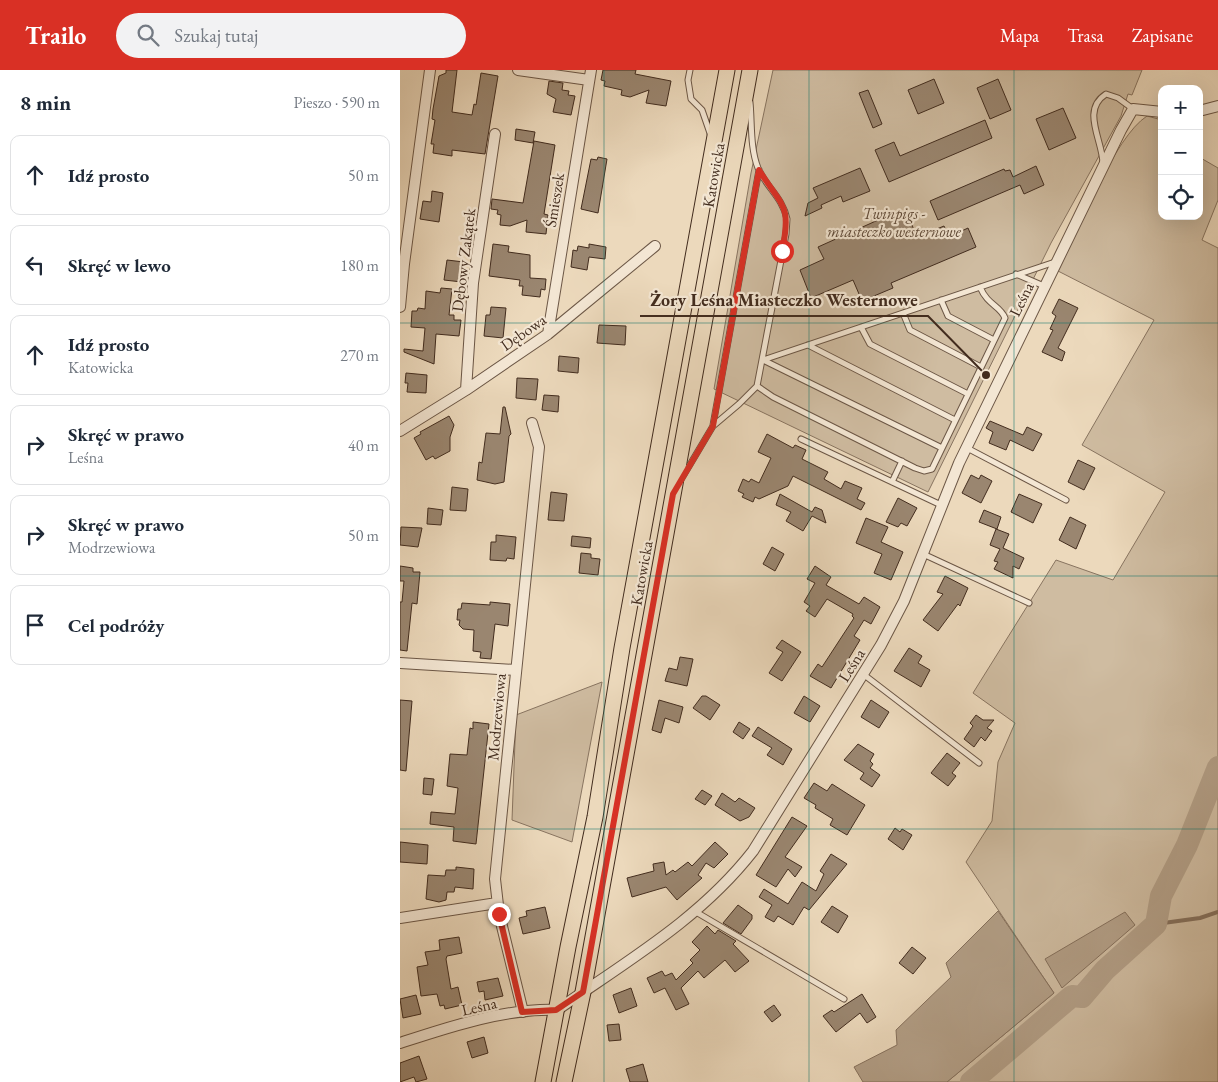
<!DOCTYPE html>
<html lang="pl">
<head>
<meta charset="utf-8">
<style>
	:root { --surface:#fff; --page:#f2f2f3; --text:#1f2937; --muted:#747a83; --line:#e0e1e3; --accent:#d93025 }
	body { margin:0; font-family:"EB Garamond",serif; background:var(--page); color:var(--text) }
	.controls { position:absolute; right:15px; top:15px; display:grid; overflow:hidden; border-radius:10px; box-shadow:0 5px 20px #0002 }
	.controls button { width:45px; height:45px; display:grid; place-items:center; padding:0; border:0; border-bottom:1px solid var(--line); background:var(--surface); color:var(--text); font:25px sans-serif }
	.stop { position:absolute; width:15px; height:15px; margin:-11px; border:4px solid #d93025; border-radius:50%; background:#fff }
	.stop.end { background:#d93025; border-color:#fff; box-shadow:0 1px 5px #0008 }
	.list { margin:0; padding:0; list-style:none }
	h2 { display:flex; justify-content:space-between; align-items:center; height:65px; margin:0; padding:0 20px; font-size:21px }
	h2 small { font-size:16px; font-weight:400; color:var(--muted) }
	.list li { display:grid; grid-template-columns:32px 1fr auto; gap:15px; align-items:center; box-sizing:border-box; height:80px; margin:0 10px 10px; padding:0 10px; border:1px solid var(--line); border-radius:10px }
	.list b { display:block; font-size:19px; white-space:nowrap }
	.list p { margin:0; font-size:16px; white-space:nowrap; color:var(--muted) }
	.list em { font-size:16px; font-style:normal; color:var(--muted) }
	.icon { flex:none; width:28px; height:28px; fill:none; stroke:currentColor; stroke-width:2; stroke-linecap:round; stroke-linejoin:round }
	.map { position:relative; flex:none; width:818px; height:1012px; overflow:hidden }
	header { display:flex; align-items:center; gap:30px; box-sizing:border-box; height:70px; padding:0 25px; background:var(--accent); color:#fff }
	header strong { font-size:24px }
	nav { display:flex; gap:28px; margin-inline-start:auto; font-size:18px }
	.search { width:350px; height:45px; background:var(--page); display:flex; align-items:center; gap:12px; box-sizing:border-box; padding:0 18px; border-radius:28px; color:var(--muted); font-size:19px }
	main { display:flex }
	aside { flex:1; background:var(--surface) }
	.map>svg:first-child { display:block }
	.green { fill:#cfbca1; stroke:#887460 }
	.water { fill:#b29e86; stroke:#85705c }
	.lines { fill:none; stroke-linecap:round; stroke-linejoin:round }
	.stream { stroke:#85705c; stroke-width:4 }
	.river { stroke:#b29e86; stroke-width:22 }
	.building { fill:#9a8670; stroke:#422c1e }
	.lane-casing { stroke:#6c5746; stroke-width:7 }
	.street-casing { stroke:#6c5746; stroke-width:12 }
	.primary-casing { stroke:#422c1e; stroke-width:17 }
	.lane { stroke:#f3e6d3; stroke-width:5 }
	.street { stroke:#f3e6d3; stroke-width:10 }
	.primary { stroke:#ecd9bc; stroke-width:15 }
	.route { stroke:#d93025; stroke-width:6 }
	.grid { fill:none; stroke:#0f766e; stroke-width:1; stroke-opacity:0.55 }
	.labels { text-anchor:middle; stroke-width:4.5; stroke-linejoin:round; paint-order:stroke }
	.street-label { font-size:16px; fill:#422c1e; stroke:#f3e6d3 }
	.park-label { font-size:16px; font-style:italic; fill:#5e4938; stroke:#f3e6d3 }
	.leader { fill:none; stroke:#422c1e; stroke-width:2 }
	.callout-dot { fill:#422c1e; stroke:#f3e6d3; stroke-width:2 }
	.callout-label { font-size:18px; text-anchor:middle; font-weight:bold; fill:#422c1e; stroke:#f3e6d3; stroke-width:4.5; stroke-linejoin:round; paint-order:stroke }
</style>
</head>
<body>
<header>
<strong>Trailo</strong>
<div class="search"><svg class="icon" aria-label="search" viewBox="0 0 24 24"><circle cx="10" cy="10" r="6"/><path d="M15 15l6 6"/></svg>Szukaj tutaj</div>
<nav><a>Mapa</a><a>Trasa</a><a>Zapisane</a></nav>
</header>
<main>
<aside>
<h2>8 min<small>Pieszo · 590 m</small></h2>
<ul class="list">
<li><svg class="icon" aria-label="ahead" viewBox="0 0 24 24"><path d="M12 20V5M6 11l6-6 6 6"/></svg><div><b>Idź prosto</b></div><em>50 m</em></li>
<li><svg class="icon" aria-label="left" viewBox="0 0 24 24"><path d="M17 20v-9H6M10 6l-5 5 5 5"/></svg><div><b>Skręć w lewo</b></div><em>180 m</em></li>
<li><svg class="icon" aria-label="ahead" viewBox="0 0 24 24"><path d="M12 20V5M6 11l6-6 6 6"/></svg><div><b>Idź prosto</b><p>Katowicka</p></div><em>270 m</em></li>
<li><svg class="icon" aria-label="right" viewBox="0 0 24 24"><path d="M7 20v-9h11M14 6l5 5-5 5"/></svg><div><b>Skręć w prawo</b><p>Leśna</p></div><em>40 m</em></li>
<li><svg class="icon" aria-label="right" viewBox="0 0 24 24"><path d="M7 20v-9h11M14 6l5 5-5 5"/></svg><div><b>Skręć w prawo</b><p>Modrzewiowa</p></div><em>50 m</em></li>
<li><svg class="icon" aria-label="arrive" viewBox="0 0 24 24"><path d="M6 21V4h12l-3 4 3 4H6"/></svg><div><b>Cel podróży</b></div></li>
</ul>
</aside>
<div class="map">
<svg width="818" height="1012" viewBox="0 0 818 1012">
	<rect width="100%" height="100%" fill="#ecd9bc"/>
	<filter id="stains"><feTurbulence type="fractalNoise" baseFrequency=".004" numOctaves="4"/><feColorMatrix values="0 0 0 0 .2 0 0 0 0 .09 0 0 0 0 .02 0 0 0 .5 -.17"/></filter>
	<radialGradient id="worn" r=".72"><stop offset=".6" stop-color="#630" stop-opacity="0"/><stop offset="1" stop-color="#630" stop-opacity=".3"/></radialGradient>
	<path class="green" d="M373 0H742L732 25 728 24 721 46 651 173 528 422 314 319 351 103Z
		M747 46 762 50V146H799V87L818 98V130L802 170 818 178V1012H547L654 923 566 792 592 751 598 692 615 653 573 623 656 490 713 510 765 422 682 375 754 250 658 201C677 163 714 67 747 46Z
		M202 612 172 772 112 750 116 645Z"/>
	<path class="water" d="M598 841 654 923 547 1012H463L454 997 497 975 496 960 551 907 546 893Z
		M725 842 735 855 662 918 645 889Z"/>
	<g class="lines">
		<path class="stream" d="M756 854 800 848 818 842"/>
		<path class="river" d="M571 1012 672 926 682 927 705 900 756 854 761 826 787 775 818 697"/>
	</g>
	<path class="building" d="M46 0H57L52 42 72 45 74 34 76 35 81 3 98 6 85 84 52 80V86L33 83 34 74H31L35 50 32 49 33 39 39 6 46 3Z
		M203 0H236L235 4 271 11 266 36 246 33 249 20 230 27 221 25 222 20 204 16 205 11 201 10Z
		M534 9 544 33 518 44 508 20Z
		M598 9 611 40 590 49 577 18Z
		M149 11 163 13 162 20 169 21 168 25 175 26 171 45 153 42 156 29 147 24Z
		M468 20 482 54 473 58 459 23Z
		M663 38 676 68 649 80 636 49Z
		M585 50 592 68 489 112 475 80 494 72 500 86Z
		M116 59 135 62 133 73 115 70Z
		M134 71 155 75 144 144 148 145 146 164 126 162 127 150 110 156 100 155 101 145 97 144 98 140 91 139 92 129 123 133Z
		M198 87 207 89 198 143 181 139 191 89 197 90Z
		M636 96 644 115 624 124 620 115 538 150 530 131 604 99 605 101 610 100 613 107Z
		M460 98 470 121 443 132 441 126 421 135 422 138 405 146 408 133 418 128 413 118Z
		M32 121 43 123 39 152 20 149 23 131 31 132Z
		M497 145 506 148 509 156 512 155 517 167 544 156 549 167 568 158 576 177 491 213 493 218 462 231 453 210 411 228 400 200 424 189 418 177 487 146 489 149Z
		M93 174 109 176 108 182 130 185V208L146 209 145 220 141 219 140 227 122 225 123 216H119L120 210 89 206Z
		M189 174 206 177 205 189 189 187 187 200 171 197 173 180 177 181 178 176 189 178Z
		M47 190 64 192 62 212 44 210Z
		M41 218 52 219 49 245H54V250H61L59 266 36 264 34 294 4 282V279L23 281 25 258 11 257 12 241H17L18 238 25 239 26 221 40 223Z
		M659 229 678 238 658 278 665 282 662 291 642 282 653 260 650 259 656 246 652 243Z
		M91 237 106 238 103 268 84 266 86 245H90Z
		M199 255 226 256 225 275 197 273Z
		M159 286 179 288 178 303 158 301Z
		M6 303 27 305 26 323 7 322 8 313H5Z
		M117 308 138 309 136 330 116 328Z
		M144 325 159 326 158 342 142 340Z
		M103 337H105L111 364 109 366 104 412 95 414 77 410 79 392 82 393 86 363 100 364Z
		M49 346 54 355 50 367V381L35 389 33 386 26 390 14 368 21 364 20 362Z
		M590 351 623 365 627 357 642 364 633 381 610 370 606 380 589 373 593 362 586 358Z
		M367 364 393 378 395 375 406 380 402 389 428 402 424 409 441 419 445 411 462 418 457 429 465 433 461 440 393 406 388 416 359 429 355 427 353 432 342 427 344 424 338 421 343 409 349 412 351 409 359 413 371 388 358 382Z
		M678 390 695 398 684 420 668 412Z
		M571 405 579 409 581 405 592 411 581 433 562 423Z
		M52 417 68 419 66 441 50 440Z
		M151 422 167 424 164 451 148 450Z
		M380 424 412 442 415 437 422 440 426 453 412 446 403 461 386 451 391 442 376 435Z
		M619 424 642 434 633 453 611 442Z
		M498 428 517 438 507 456 501 453 498 457 486 452Z
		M28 438 43 440 41 455 27 454Z
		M584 440 601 447 597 459 579 452Z
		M670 447 686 455 676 479 659 470Z
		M466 448 488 457 481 472 503 482 491 510 474 503 482 484 456 473Z
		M1 457 22 458 18 477 0 475Z
		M596 459 609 464 603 478 624 488 619 499 613 496V508L594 499 598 492 594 491 600 479 590 475Z
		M96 465 116 467 114 489 107 488 106 491 90 490 91 472H96Z
		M172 466 191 468 190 478 171 476Z
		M372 477 384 484 375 501 363 494Z
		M181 483 191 484V488L200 489 198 505 179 503Z
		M0 496 13 498V502H20L17 534 12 533 7 581 0 580V532H2L4 511H0Z
		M415 496 431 507 426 515 459 534 464 527 480 537 471 554 464 550 454 566 460 570 431 618 410 606 418 594 422 597 454 548 452 546 453 544 427 529 415 547 406 541 410 536 404 532 415 513 407 509Z
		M545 506 568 518 560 536 558 534 538 561 523 550 543 524 537 522Z
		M90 532 110 534 108 556 95 554 91 589 80 588 81 582 73 581 74 560 63 559 59 555 60 550H57L58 539H61L62 533 90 535Z
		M382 570 401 582 382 611 369 603 383 582 376 578Z
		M509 578 522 586 518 593 530 600 521 617 494 601Z
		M280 587 293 589 287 616 265 611 269 598 277 600Z
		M302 626H306L320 635 310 650 293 638Z
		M404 626 420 636 410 652 394 643Z
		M0 630 12 631 6 701 0 700Z
		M259 630 283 637 279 653 265 648 261 663 252 660Z
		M471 630 489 642 479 658 461 647Z
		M576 645 583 650H594L587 658 592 661 585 671 581 667 574 677 564 669 573 656 570 653Z
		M73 652 89 654 76 774 53 771 54 757 30 754 31 742 55 744 58 718 47 716 50 684 67 685 70 658 73 659Z
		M339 652 350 659 343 669 333 662Z
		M358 657 392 679 383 695 367 685 372 678 352 666Z
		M458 674 474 684 470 691 473 694 470 698 480 705 472 717 460 709 464 703 444 690Z
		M547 683 560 693 552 703 556 706 548 716 531 703Z
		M24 708 34 709 32 725 23 724Z
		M414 713 427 721 432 714 465 735 447 765 430 755 433 749 415 738 416 735 404 728Z
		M302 720 312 726 305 735 295 729Z
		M322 723 335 732 339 728 355 738 349 747 340 751 315 735Z
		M392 747 407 756 385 787 402 797 395 807 388 799 376 817 356 805Z
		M495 758 500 762 502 759 512 765 503 780 488 769Z
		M0 772 28 775 27 794 0 792Z
		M315 772 328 784 314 798 306 793 298 805 302 808 277 830 266 817 232 827 227 808 254 801 253 794 264 792 266 805 273 800 275 802 288 792 292 796Z
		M431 784 447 794 409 840 404 837 393 855 378 846 374 852 365 847 372 835 359 827 364 819 388 834 402 812 416 821 424 804 420 801Z
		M56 797 74 799 73 819 55 817 54 822H47L46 830 39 832 26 829 28 805 45 806 46 800H56Z
		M338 835 352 845V849L341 864 323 853Z
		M432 836 448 846 438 863 421 852Z
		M145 837 150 858 123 864 119 848 127 846 126 841Z
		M307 856 315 864 318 860 336 871 333 874 349 891 335 902 325 890 304 908 298 901 281 918 289 934 276 940 265 918 254 923 247 908 262 901 265 906 272 903 276 910 293 893 290 890 300 880 292 872Z
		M59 867 62 883 47 886 46 889 51 919 58 917 62 935 45 939 44 935 40 936 37 924 21 926 17 897 28 895 25 882 40 880 39 870Z
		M512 877 526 888 513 904 499 893Z
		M98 908 103 926 85 930 84 921 79 922 77 912Z
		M231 918 237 936 219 943 213 925Z
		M462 924 476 947 467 953 460 943 436 962 423 946 432 940 434 942Z
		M16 925 21 944 3 948 0 929Z
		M374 935 381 945 372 952 364 942Z
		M219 954 221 970 209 971 207 955Z
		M84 967 88 983 72 988 67 972Z
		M19 986 27 1009 16 1012 14 1007 0 1012V993Z
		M243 994 248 1012H230L226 999Z"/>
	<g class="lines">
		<defs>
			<path id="lane" d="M290 0 288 10 291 29 302 40 311 66
				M703 93C702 69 681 40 706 24L718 28 733 39
				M616 204 644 216
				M541 230 548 246 594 270
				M503 243 510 260 581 297
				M461 257 470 274 568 324
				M408 275 555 350
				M363 290 655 192
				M363 290 542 378
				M357 316 373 327 515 398 524 401 532 399 605 248C600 235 588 236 580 217
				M313 355 359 100
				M401 369 541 435
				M567 378 666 430
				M282 408 313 356 339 334 357 316 386 164 387 149C383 128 366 117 358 98 350 78 352 53 350 32
				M492 412 502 391
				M523 484 629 533
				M463 604 579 693
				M296 842 444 929"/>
			<path id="street" d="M118 0 189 10
				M799 41 818 36
				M0 237 4 194 30 0
				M148 264 191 0
				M66 320 73 213 95 64
				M0 361 66 320 148 264 255 176
				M0 593 115 600
				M0 848 97 833
				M123 942 99 844 95 809 139 377 132 353
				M0 973C49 957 105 938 157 940 227 891 300 849 353 781L481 575 504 531 559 393 721 60 733 39 762 42"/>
			<path id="primary" d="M143 1012 168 877 195 747 222 578 327 0
				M164 1012 183 922 350 0"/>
		</defs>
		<use href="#lane" class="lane-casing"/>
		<use href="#street" class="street-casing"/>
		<use href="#primary" class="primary-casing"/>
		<use href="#lane" class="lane"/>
		<use href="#street" class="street"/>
		<use href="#primary" class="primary"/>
	</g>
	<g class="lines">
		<path class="route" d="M99 844 122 942 156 940 183 922 273 424 313 356 359 100C382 137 392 134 382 181"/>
	</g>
	<path class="grid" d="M204 0V1012M409 0V1012M614 0V1012M0 253H818M0 506H818M0 759H818"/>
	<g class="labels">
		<g class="street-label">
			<text transform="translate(313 105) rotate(-80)" y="6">Katowicka</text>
			<text transform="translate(154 130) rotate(-81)" y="6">Śmieszek</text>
			<text transform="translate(63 190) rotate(-83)" y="6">Dębowy Zakątek</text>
			<text transform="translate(621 229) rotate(-64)" y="6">Leśna</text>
			<text transform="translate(123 262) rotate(-35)" y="6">Dębowa</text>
			<text transform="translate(241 503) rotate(-80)" y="6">Katowicka</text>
			<text transform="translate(451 595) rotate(-58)" y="6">Leśna</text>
			<text transform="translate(96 647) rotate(-85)" y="6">Modrzewiowa</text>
			<text transform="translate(79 936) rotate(-13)" y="6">Leśna</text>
		</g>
		<g class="park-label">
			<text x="494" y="149">Twinpigs -<tspan x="494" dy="18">miasteczko westernowe</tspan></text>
		</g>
	</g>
	<path class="leader" d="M586 305L528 246H240"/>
	<circle class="callout-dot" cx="586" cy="305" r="5"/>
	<g class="callout-label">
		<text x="384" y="236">Żory Leśna Miasteczko Westernowe</text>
	</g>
	<rect width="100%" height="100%" filter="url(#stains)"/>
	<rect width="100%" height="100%" fill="url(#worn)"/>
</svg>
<div class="controls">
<button>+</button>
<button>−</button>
<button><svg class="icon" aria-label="locate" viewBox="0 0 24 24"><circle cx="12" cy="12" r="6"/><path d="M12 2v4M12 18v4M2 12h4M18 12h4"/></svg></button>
</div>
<div class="stop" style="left:382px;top:181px"></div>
<div class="stop end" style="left:99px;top:844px"></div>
</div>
</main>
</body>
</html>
